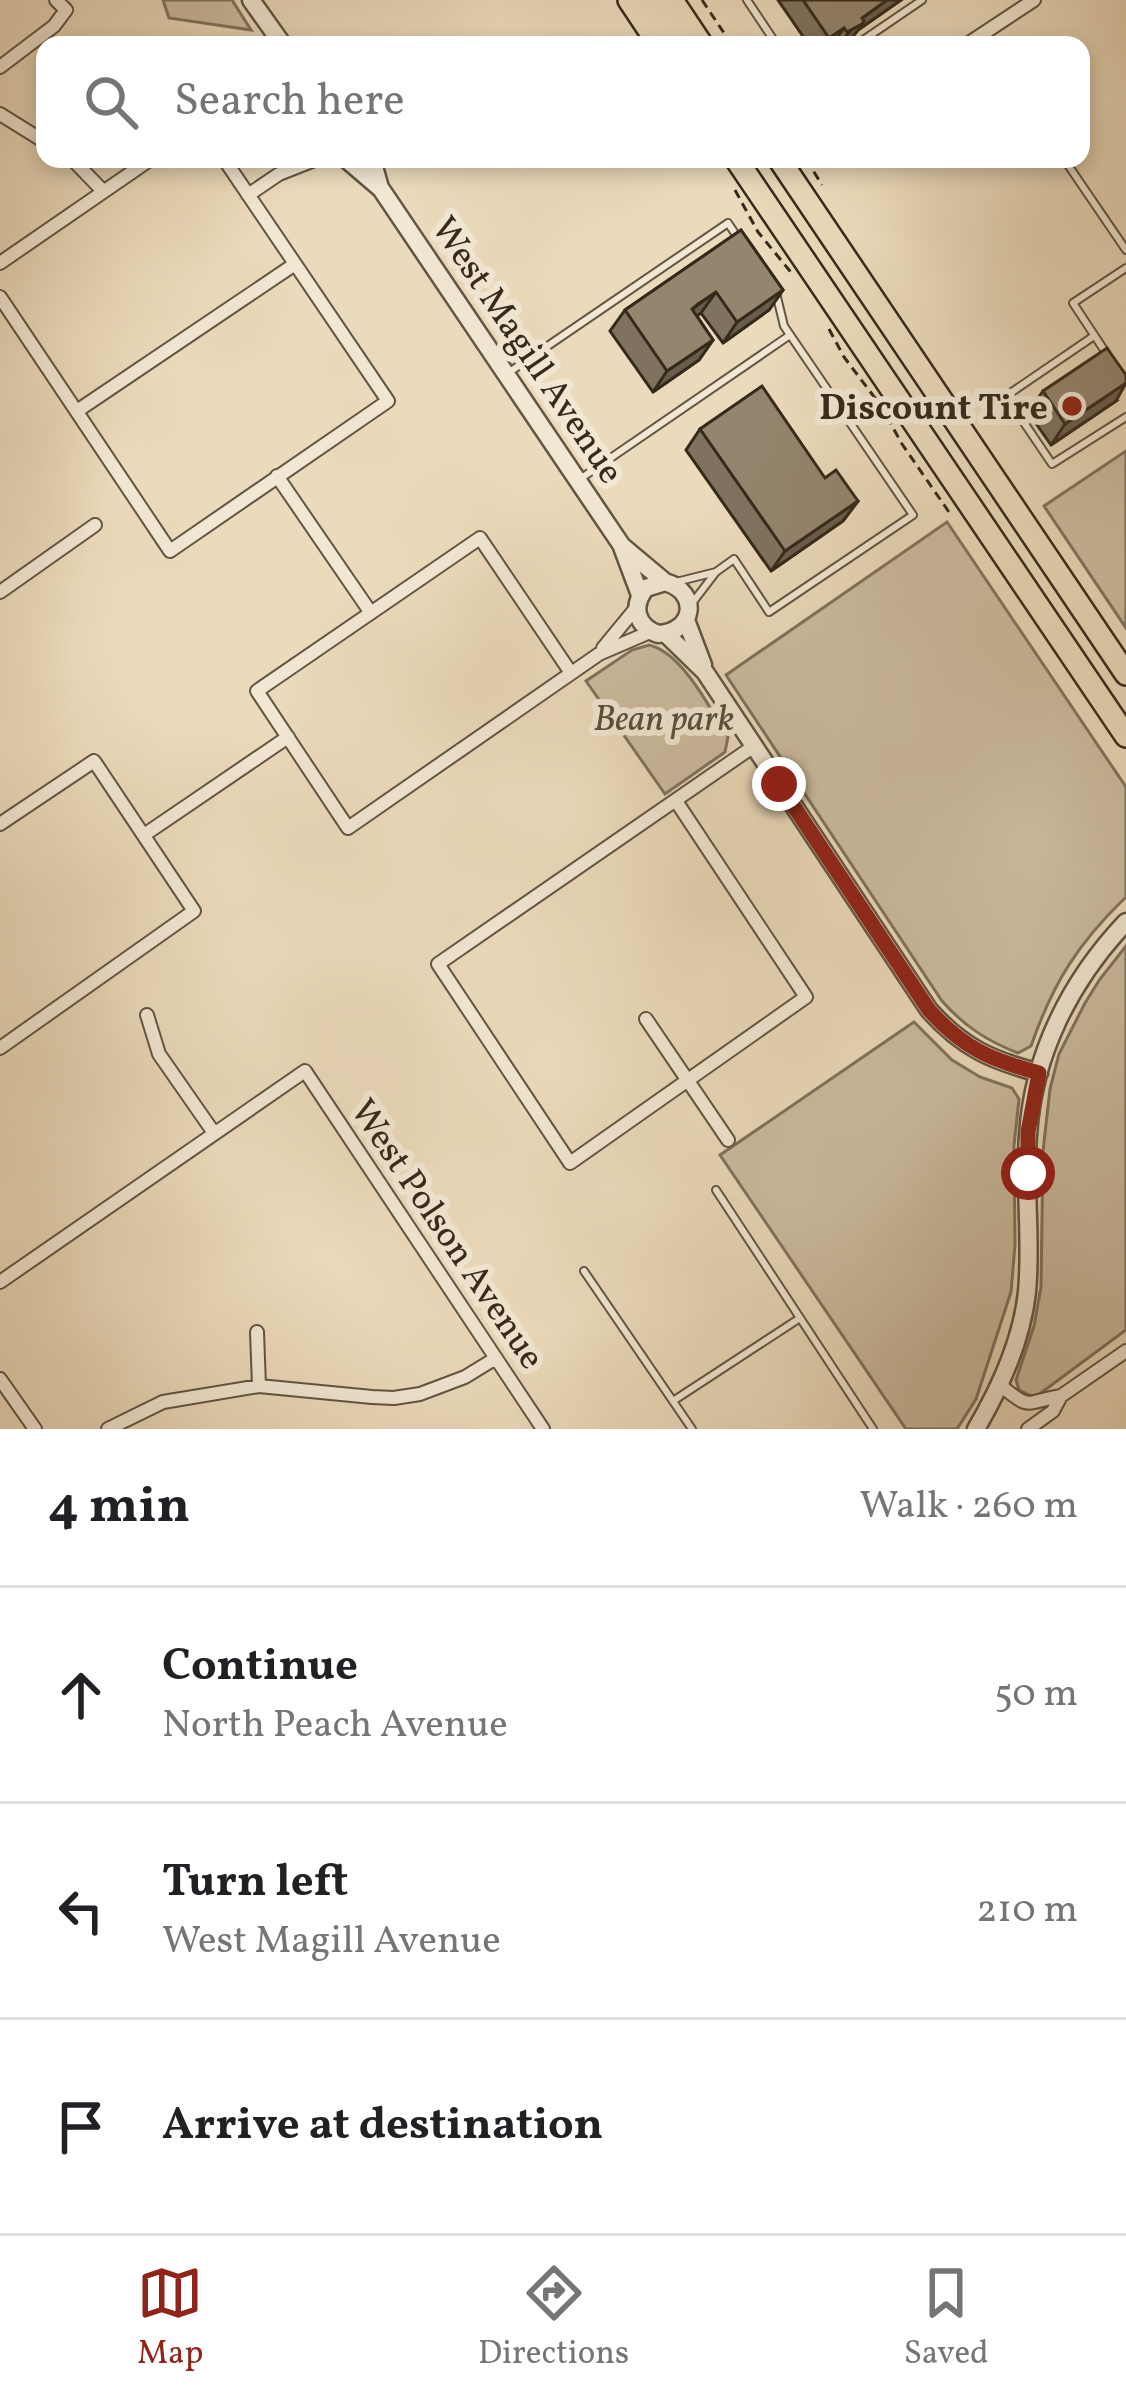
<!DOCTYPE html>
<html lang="en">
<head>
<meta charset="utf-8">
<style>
	:root { --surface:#fff; --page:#f6f6f6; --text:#202124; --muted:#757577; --line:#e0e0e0; --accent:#8f2418 }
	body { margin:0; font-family:Vollkorn,serif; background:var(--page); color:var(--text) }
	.stop { position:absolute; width:36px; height:36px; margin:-27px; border:9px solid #8f2418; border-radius:50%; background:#fff }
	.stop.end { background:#8f2418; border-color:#fff; box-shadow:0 3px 12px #0008 }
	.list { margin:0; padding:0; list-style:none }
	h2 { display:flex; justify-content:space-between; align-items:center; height:156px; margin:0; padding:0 48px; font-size:51px }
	h2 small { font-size:39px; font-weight:400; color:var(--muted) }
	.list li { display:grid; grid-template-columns:78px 1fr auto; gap:36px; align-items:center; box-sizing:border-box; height:216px; padding:0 48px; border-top:3px solid var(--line) }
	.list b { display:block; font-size:45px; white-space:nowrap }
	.list p { margin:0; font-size:39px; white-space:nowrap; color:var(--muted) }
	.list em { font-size:39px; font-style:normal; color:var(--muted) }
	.icon { flex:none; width:66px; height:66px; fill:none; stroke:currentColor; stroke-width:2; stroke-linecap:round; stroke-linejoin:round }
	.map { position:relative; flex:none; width:1126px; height:1429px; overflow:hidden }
	.search { position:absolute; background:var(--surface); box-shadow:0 6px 18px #0003; left:36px; right:36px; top:36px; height:132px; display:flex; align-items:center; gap:30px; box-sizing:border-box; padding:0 42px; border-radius:24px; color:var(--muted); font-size:45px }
	.sheet { height:804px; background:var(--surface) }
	nav { display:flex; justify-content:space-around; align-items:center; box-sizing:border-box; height:168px; border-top:3px solid var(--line); background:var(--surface); font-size:33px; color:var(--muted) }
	nav a { display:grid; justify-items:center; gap:6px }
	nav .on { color:var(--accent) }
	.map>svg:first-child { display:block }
	.green { fill:#ccbca0; stroke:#80725e; stroke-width:3 }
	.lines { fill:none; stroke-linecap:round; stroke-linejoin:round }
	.service-casing { stroke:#625543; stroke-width:10 }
	.minor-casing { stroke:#625543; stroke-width:16 }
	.tertiary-casing { stroke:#625543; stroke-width:21 }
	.primary-casing { stroke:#35291b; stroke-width:26 }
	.path { stroke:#35291b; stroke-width:3; stroke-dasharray:9 6; stroke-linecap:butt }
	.service { stroke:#f2e7d3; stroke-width:6 }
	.minor { stroke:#f2e7d3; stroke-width:12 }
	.tertiary { stroke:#f2e7d3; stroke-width:16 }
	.primary { stroke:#ebdabb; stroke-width:21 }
	.wall { fill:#7f725f; stroke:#35291b; stroke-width:3 }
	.shaded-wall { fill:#685d4d; stroke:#35291b; stroke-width:3 }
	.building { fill:#94856e; stroke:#35291b; stroke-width:3 }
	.route { stroke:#8f2418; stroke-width:15 }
	.poi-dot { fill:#8f2418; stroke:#f2e7d3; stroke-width:4.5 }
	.labels { text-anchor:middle; stroke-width:12; stroke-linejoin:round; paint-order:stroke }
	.street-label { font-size:36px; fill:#35291b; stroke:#f2e7d3 }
	.poi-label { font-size:36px; font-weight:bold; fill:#35291b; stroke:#f2e7d3; text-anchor:end }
	.park-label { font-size:36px; font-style:italic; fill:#5b4e3c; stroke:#f2e7d3 }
</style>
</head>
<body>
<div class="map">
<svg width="1126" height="1429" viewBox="0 0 1126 1429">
	<rect width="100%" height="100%" fill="#ebdabb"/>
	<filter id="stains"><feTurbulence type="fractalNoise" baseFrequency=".00167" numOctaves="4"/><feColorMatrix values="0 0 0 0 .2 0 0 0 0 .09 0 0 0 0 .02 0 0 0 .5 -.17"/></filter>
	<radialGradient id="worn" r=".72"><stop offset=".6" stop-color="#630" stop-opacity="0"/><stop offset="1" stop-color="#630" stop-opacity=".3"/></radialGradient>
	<path class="green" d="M163 0H232L251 30 169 18Z
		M1126 451V628L1044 506Z
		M947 522 1126 787V897C1078 943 1053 983 1031 1046L1018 1053C987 1041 964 1026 942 1001L726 675Z
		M649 645C683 653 710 709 728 737L725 752 665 794 586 681 632 650Z
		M1126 946V1330L1038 1395 1031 1396 1019 1390 1016 1380 1034 1326 1041 1287 1043 1151 1050 1089 1059 1054 1085 1003 1100 979Z
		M914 1022 952 1060 980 1077 1012 1088 1019 1099 1014 1145 1015 1245 1011 1292 976 1399 957 1429H906L720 1155Z"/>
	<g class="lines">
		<defs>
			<path id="service" d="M747 0 777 45
				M856 45 922 0
				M1064 159 1126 250
				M1094 336 1006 396 1052 464 1126 417
				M1106 353 1073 303 1126 268
				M511 371 728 223 738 238
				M580 479 790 335
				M676 582 716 572 734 559 769 612 913 515 784 326 776 293
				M693 602 716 572
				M716 1190 873 1429
				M584 1271 692 1429
				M673 1401 800 1318"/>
			<path id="minor" d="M966 45 1034 0
				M0 67 54 26 66 10 56 0
				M0 114 45 142
				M72 159 103 191
				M248 195 279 174 317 159
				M0 263 151 159
				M0 297 170 551 388 401 224 159
				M77 411 295 264
				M277 476 371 613
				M0 592 95 525
				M603 648 636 608
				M571 673 480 538 257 691 348 828 599 654 650 632
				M676 801 806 997 570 1163 438 964 754 746
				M0 824 94 761 194 911 0 1048
				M144 835 288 737
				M147 1015 159 1054 214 1133
				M646 1019 728 1140
				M0 1282 305 1071 543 1429
				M257 1332 259 1386
				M0 1379 35 1429
				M999 1384C1032 1412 1024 1402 1061 1396
				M108 1429 163 1402 259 1386 372 1397 394 1398 420 1394 465 1377 496 1358
				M1028 1429 1053 1411 1061 1396 1126 1351"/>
			<path id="tertiary" d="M251 0 283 45
				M346 159 381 189 622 546 665 582C700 592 695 632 658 634 636 626 631 606 646 588L665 582
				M372 159 380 188
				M622 547 640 595
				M686 620 703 665
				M666 634 705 672 929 1010C963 1048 991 1060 1039 1073
				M976 1429C1000 1388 1022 1339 1027 1292 1032 1240 1024 1187 1028 1135 1033 1054 1071 980 1126 922"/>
			<path id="primary" d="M629 0 659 45
				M649 0 680 45
				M672 0 702 45
				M736 159 1126 736
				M779 159 1126 674"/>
		</defs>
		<use href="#service" class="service-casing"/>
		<use href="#minor" class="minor-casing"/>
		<use href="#tertiary" class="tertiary-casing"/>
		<use href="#primary" class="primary-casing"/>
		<path class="path" d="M702 0 732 45
			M806 159 822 185
			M735 190 758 232 794 276
			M829 329 844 357 881 406 902 444 951 515"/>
		<use href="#service" class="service"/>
		<use href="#minor" class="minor"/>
		<use href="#tertiary" class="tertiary"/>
		<use href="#primary" class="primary"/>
	</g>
	<path class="wall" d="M778 0H901L858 30 849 41 843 45H809Z
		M741 230 783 290 769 310 723 343 701 313 697 316 713 340 699 360 653 392 610 331 625 310Z
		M1043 391 1116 401 1051 445 1028 412Z
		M700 429 825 478 858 501 843 521 771 571 686 450Z"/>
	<path class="shaded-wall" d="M887 0H901L858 30 849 41 843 45H838L862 18Z
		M844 28 832 45H824L829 38Z
		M783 290 769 310 723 343 737 322Z
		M716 292 701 313 677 329 692 309Z
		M713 340 699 360 653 392 667 371Z
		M1126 383 1116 401 1051 445 1065 424Z
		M858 501 843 521 771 571 785 551Z"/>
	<path class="building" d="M803 0H887L862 18 864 21 862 24 847 32 844 28 829 38Z
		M741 230 783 290 737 322 716 292 698 304 692 309 713 340 667 371 625 310Z
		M1107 348 1126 375V383L1065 424 1043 391Z
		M762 386 825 478 836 470 858 501 785 551 700 429Z"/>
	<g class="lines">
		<path class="route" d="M779 784 929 1010C963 1048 991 1060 1039 1073L1028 1132V1173"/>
	</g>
	<circle class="poi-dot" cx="1072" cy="406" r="12"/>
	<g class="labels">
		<g class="street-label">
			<text transform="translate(529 349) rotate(56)" y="13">West Magill Avenue</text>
			<text transform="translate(449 1233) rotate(56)" y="13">West Polson Avenue</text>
		</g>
		<g class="poi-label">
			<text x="1048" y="419">Discount Tire</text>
		</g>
		<g class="park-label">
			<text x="664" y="730">Bean park</text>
		</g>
	</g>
	<rect width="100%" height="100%" filter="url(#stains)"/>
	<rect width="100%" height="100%" fill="url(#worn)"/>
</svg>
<div class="stop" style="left:1028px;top:1173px"></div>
<div class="stop end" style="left:779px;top:784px"></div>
<div class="search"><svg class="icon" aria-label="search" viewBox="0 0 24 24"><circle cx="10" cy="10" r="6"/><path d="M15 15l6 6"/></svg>Search here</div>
</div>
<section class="sheet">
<h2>4 min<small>Walk · 260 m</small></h2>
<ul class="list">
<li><svg class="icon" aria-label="ahead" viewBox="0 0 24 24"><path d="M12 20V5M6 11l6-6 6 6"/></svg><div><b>Continue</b><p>North Peach Avenue</p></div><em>50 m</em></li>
<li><svg class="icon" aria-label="left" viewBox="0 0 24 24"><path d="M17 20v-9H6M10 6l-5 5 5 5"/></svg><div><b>Turn left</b><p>West Magill Avenue</p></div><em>210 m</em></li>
<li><svg class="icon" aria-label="arrive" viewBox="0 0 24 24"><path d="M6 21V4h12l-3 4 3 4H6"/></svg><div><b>Arrive at destination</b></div></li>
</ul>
</section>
<nav>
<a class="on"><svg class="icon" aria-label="map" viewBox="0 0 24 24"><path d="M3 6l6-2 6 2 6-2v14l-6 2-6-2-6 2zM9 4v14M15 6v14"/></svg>Map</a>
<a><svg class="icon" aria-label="directions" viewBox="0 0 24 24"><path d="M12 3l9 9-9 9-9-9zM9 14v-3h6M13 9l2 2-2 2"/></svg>Directions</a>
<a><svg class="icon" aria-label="saved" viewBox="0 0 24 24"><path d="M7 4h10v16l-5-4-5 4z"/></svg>Saved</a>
</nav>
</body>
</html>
